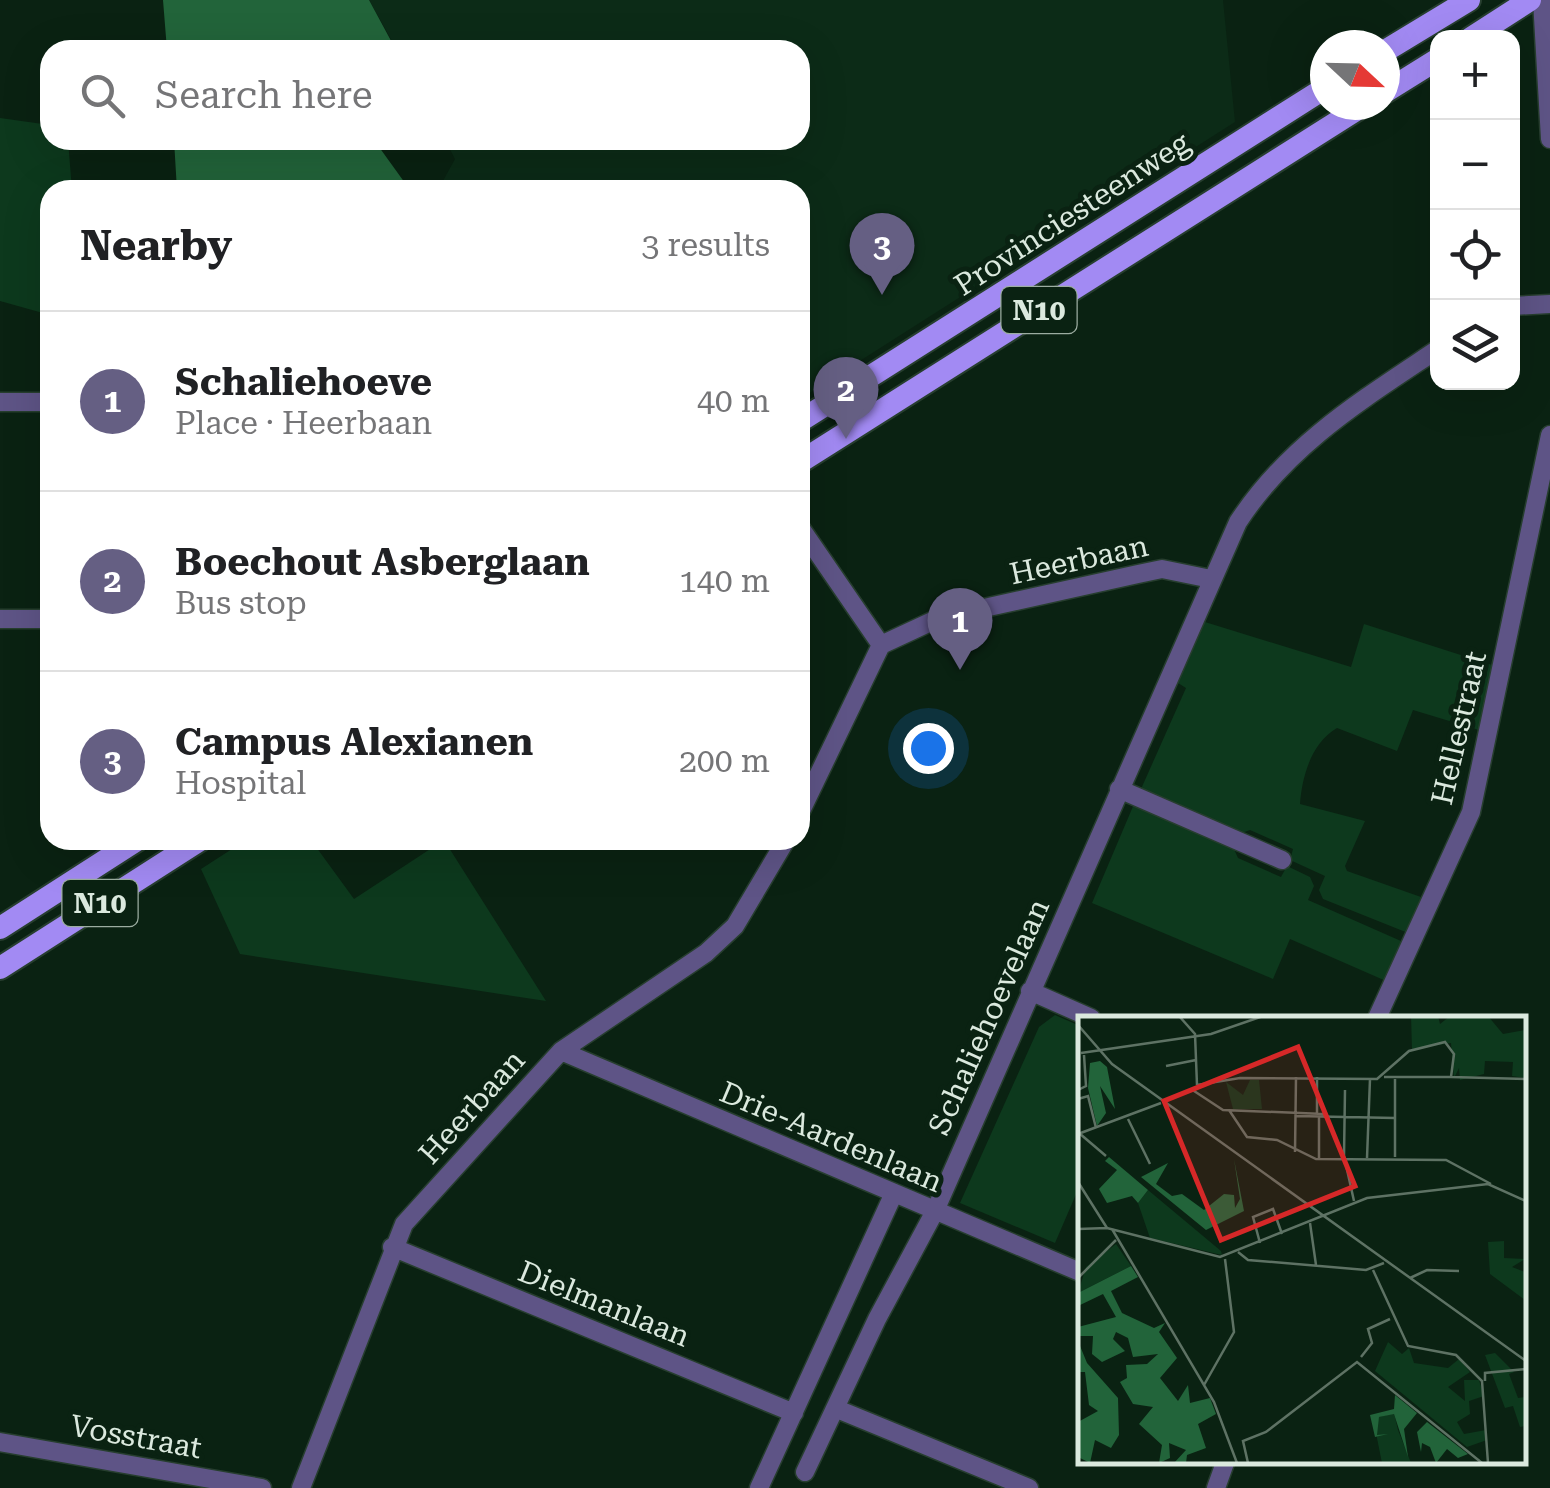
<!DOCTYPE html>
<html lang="en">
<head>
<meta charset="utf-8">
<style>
	:root { --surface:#fff; --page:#f2f2f2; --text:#202124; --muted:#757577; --line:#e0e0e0; --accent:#655f83 }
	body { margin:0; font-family:"Roboto Serif",serif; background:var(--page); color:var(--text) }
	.controls { position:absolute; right:30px; top:30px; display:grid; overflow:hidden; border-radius:20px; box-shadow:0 10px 40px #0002 }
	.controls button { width:90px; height:90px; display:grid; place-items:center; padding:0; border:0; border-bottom:2px solid var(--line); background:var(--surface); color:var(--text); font:50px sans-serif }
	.compass { position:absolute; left:1310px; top:30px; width:90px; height:90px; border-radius:50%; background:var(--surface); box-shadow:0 10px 40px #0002; rotate:112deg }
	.you { position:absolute; left:928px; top:748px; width:35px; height:35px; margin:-25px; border:8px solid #fff; border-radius:50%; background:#1a73e8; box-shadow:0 0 0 15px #1a73e833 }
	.badge { display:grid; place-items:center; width:65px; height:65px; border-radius:50%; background:var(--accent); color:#fff; font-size:32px; font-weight:700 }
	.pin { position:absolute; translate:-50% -82px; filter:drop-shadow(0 2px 5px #0008) }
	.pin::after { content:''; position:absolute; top:52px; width:35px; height:30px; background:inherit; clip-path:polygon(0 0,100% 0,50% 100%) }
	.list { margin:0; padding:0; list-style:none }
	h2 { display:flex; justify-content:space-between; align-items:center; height:130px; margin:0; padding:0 40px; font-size:42px }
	h2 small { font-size:32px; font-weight:400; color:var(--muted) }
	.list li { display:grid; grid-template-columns:65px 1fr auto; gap:30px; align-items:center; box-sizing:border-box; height:180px; padding:0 40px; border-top:2px solid var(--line) }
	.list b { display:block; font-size:38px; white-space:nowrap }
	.list p { margin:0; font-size:32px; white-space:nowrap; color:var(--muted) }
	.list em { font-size:32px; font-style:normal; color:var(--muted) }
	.icon { flex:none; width:55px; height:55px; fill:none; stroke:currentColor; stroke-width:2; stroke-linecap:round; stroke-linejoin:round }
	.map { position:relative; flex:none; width:1550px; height:1488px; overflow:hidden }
	.search { position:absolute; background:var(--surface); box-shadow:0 10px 40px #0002; left:40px; top:40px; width:770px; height:110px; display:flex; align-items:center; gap:25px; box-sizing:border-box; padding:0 35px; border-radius:30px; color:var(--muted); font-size:38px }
	.panel { position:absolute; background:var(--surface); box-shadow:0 10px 40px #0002; left:40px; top:180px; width:770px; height:670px; border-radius:30px }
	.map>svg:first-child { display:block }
	.built { fill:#0c2b17 }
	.green { fill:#0d391d }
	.forest { fill:#22643a }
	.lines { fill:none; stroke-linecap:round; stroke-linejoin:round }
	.minor-casing { stroke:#273e2f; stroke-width:21 }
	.major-casing { stroke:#273e2f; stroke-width:26 }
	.minor { stroke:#5e5486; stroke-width:18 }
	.major { stroke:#a28af3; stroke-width:22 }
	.labels { text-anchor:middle; stroke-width:10; stroke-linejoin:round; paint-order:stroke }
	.shield { fill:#0a2212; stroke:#9cada1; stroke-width:2.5 }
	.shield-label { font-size:28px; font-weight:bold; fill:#dbe9de }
	.street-label { font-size:30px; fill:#dbe9de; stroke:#0a2212 }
	.inset-road { fill:none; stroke:#5e7264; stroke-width:2.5 }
	.view { fill:#d62828; fill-opacity:0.15; stroke:#d62828; stroke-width:5 }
	.inset-edge { fill:none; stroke:#dbe9de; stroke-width:5 }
</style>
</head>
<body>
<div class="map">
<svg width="1550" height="1488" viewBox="0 0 1550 1488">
	<rect width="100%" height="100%" fill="#0a2212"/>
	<path class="built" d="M369 0H1223L1235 122 800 399V190H438L455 159 445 140H800V50H397Z"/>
	<path class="green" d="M0 118 50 125V140H68L72 190H50V315L0 301Z
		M1205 622 1351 667 1364 624 1492 665 1479 730 1413 710 1397 751 1337 728C1311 743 1302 777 1300 804L1365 821 1345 866 1347 871 1421 897 1408 933 1323 899 1319 890 1325 876 1290 860 1293 849 1250 830 1239 834 1141 789 1186 688 1178 683Z
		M1134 804 1233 847 1238 858 1281 877 1287 866 1310 877 1314 886 1308 900 1401 941 1386 981 1290 939 1273 979 1092 903Z
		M246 840H311L354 899 444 840 546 1001 240 954 201 869Z
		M1055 1015 1080 1026V1185L1055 1243 960 1203 1039 1027Z"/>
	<path class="forest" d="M163 0H369L396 50H167Z
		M174 140H374L410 190H177Z"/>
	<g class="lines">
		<defs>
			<path id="minor" d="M1542 0 1550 139
				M1512 306 1550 304
				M0 402H50
				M800 527 881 645
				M0 619H50
				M1119 789 1282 860
				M800 813 881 645 939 618 1138 574 1162 569 1211 579
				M1030 991 1091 1018
				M1377 1018 1471 812 1550 435
				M561 1051 1080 1272
				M392 1247 794 1413
				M837 1409 1029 1488
				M0 1442 262 1488
				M805 1472 877 1319 935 1211 1238 522C1289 444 1362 400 1438 349
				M301 1488 404 1224 561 1051 706 953 735 926 786 840
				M759 1488 894 1193
				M1216 1488 1226 1460"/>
			<path id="major" d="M1471 38 1530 0
				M1385 51 1469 0
				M1385 92 1438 59
				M800 421 1325 88
				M800 462 1364 105
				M0 928 137 840
				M0 968 200 840"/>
		</defs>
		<use href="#minor" class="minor-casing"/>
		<use href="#major" class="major-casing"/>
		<use href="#minor" class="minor"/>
		<use href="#major" class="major"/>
	</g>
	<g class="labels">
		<g class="shield">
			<rect x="1001.5" y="287" width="75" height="46" rx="8"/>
			<rect x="62.5" y="880" width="75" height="46" rx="8"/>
		</g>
		<g class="shield-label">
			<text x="1039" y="320">N10</text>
			<text x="100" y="913">N10</text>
		</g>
		<g class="street-label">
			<text transform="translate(1072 214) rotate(-33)" y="10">Provinciesteenweg</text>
			<text transform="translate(1079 560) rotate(-12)" y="10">Heerbaan</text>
			<text transform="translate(1459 728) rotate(-77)" y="10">Hellestraat</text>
			<text transform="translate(989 1017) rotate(-66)" y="10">Schaliehoevelaan</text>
			<text transform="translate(472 1107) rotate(-48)" y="10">Heerbaan</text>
			<text transform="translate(831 1137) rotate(23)" y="10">Drie-Aardenlaan</text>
			<text transform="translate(604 1304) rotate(22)" y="10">Dielmanlaan</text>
			<text transform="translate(136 1437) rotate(10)" y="10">Vosstraat</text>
		</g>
	</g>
	<g transform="translate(1078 1016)">
		<rect width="448" height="448" fill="#0a2212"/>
		<path d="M333 0H360L362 8 372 0H410L425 18 447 14V62L434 60 435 46 407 45 406 58 382 64 381 52 376 62 373 27 334 33ZM172 64H181L184 93H155L148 66 165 79ZM70 174 143 235 144 239 72 222 60 187ZM426 225V242L447 243 434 251 447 256V284L412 258 410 226ZM38 228 53 250 0 277 8 251ZM310 326 324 338 331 332 336 347 370 352 381 343 392 356 370 371 387 385 386 364H401L406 380 391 385 392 398 379 406 386 418 408 414 409 424 389 431 297 355ZM417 337 436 356 431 358 440 382 447 381V410L442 411 435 390 427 392 407 339ZM316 397 320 414 333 447H304L297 412 301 401Z" fill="#0d391d"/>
		<path d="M22 45 29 51 37 93 22 70 28 97 19 110 10 72 12 47ZM31 141 70 174 60 187 54 180 29 187 21 173 39 154 27 145ZM156 143 166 195 128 214 63 161 90 147 78 168 94 180 104 178 126 194 146 178 156 179 157 192 162 183ZM53 250 60 261 33 275 44 297 76 312 87 307 81 316 99 342 82 362 100 385 110 369 112 387 132 382 138 398 120 408 128 432 109 439 108 447H96L108 434 91 427 92 442 81 447 84 429 61 408 75 391 55 388 42 366 49 362 48 349 69 348 80 338 55 341 50 322 38 316 35 323 47 335 24 346 14 338 15 320H0V311L38 301 25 278 0 290V277ZM0 325 9 347 40 382 41 419 33 432 17 424 12 447 0 441V406L20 395 11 389 7 356H0ZM317 379 339 397 326 413 330 441 316 398 301 401 299 419 310 418 297 421 292 399 316 393ZM349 406 390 438 380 442 369 433 358 447 352 431 344 427 343 436 339 416Z" fill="#22643a"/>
		<path class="inset-road" d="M101 0 117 18 119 69M0 9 34 48 448 345M3 37 133 18 185 0M88 50 118 44M306 61H373M373 61 448 63M119 69 162 62 299 63 331 35 367 26 376 38 373 61M113 73 145 94 246 98M0 74 8 70 6 39M267 74 266 140 276 185M0 83 10 80 18 112M151 94 169 121 199 124 238 143 368 144 413 168M239 98V61M218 100 317 102M50 103 72 148M1 117 28 140M0 118 83 87M317 121V82M217 136 218 61M317 141V63M289 142 292 63M241 143V101M0 166 29 212M232 207 238 249M0 213 29 212 142 241 289 182 410 168 448 185M34 213 136 386 159 447M182 227 175 201 195 193 204 218M160 236 170 244 288 254 306 247M295 254 330 330 378 339 404 365 410 447M0 262 38 224M332 262 349 254 381 255M283 341 294 327 290 313 312 303M407 365V357L448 353M126 369 156 316 147 243M170 447 165 425 188 416 279 346 404 447"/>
		<path class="view" d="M220 31 277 170 143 224 86 85Z"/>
		<rect width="448" height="448" class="inset-edge"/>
	</g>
</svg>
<div class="controls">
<button>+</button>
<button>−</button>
<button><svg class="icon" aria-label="locate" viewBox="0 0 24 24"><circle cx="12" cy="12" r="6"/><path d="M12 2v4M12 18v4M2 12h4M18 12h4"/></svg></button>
<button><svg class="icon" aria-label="layers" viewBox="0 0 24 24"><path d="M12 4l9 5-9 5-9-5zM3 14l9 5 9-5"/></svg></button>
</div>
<svg class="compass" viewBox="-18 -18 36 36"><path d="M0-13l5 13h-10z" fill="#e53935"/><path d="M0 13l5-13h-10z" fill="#757577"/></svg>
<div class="you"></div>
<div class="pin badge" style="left:960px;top:670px">1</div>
<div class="pin badge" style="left:846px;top:439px">2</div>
<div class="pin badge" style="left:882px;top:295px">3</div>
<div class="search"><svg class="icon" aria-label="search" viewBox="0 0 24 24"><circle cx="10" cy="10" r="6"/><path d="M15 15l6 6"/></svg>Search here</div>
<section class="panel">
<h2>Nearby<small>3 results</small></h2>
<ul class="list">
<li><span class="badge">1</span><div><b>Schaliehoeve</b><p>Place · Heerbaan</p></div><em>40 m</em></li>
<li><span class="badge">2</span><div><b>Boechout Asberglaan</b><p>Bus stop</p></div><em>140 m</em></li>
<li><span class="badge">3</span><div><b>Campus Alexianen</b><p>Hospital</p></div><em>200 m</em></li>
</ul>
</section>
</div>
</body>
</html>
